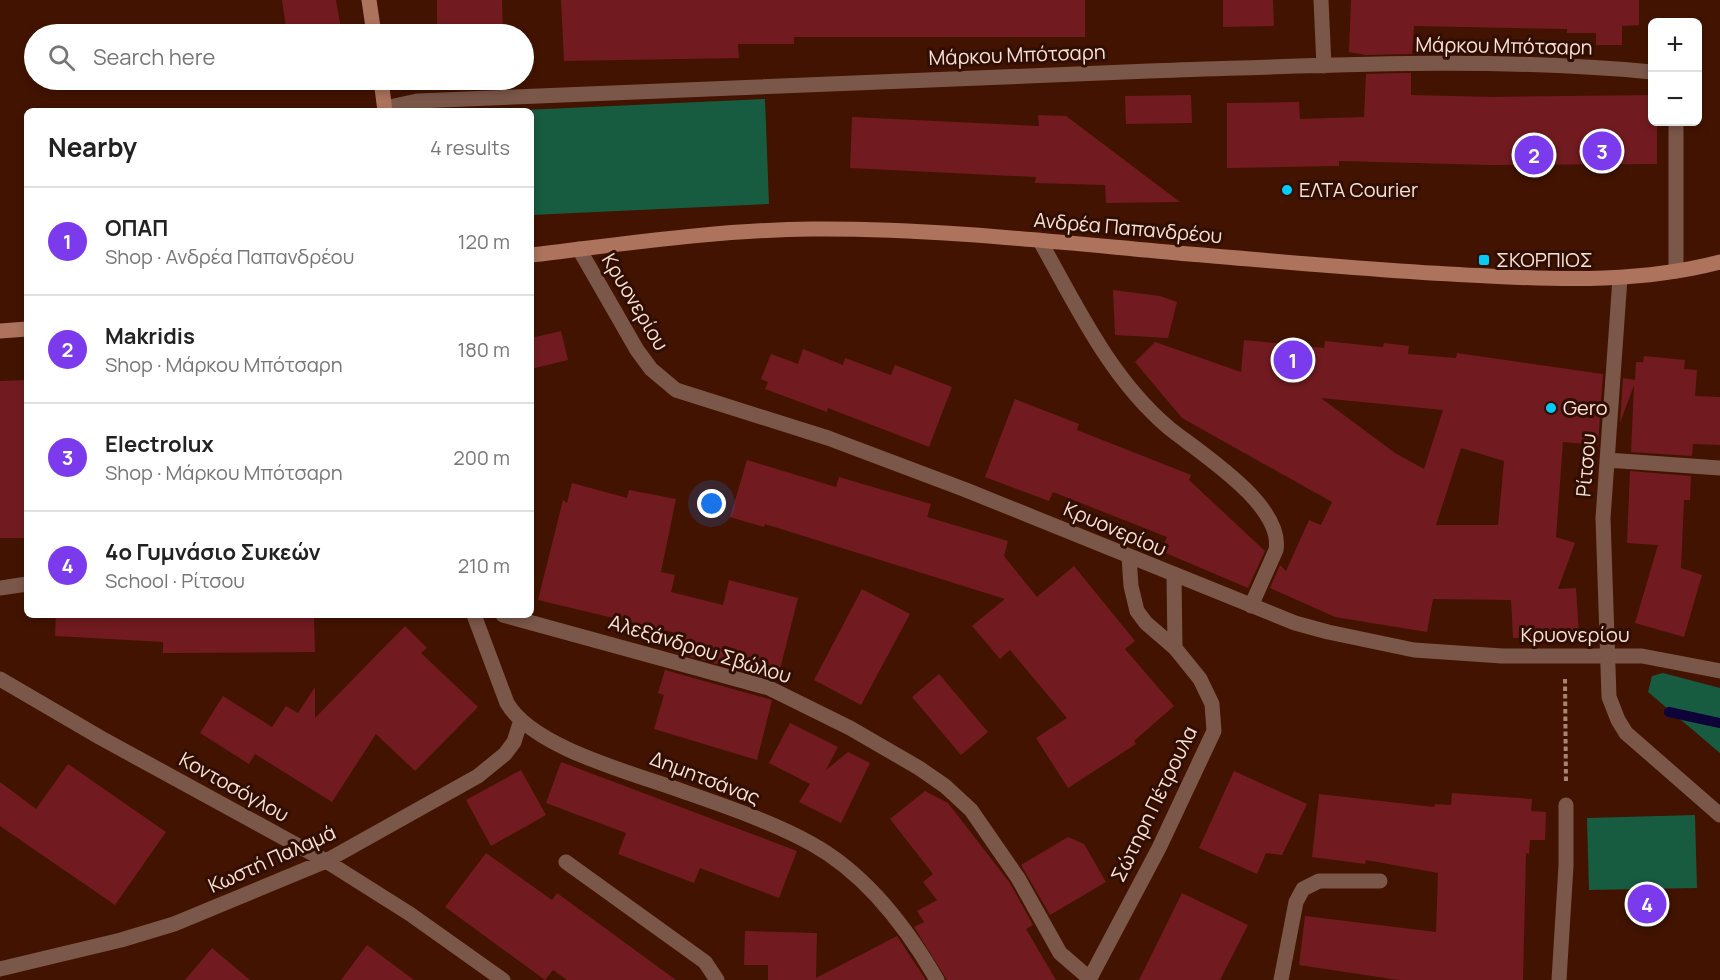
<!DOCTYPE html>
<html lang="en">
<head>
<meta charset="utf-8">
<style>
	:root { --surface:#fff; --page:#f2f2f2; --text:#222; --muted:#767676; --line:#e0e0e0; --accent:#7c3aed }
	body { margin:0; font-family:Manrope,sans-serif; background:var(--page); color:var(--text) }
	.controls { position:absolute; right:18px; top:18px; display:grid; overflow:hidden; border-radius:9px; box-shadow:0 3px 9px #0003 }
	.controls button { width:54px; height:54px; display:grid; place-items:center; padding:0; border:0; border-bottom:2px solid var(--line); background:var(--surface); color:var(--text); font:30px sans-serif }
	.you { position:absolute; left:712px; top:504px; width:21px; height:21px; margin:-15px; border:4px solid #fff; border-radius:50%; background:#1a73e8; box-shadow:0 0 0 9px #1a73e833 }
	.badge { display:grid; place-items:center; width:39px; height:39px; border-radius:50%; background:var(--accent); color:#fff; font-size:20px; font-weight:700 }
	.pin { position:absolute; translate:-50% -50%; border:3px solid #fff; box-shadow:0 2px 6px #0006 }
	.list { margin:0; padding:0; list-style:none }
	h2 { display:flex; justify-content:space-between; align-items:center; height:78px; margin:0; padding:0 24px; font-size:26px }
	h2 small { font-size:20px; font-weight:400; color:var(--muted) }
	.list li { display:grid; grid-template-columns:39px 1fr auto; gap:18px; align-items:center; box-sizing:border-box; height:108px; padding:0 24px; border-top:2px solid var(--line) }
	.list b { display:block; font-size:22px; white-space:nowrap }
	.list p { margin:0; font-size:20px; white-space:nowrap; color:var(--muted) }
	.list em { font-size:20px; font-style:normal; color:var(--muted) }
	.icon { flex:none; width:33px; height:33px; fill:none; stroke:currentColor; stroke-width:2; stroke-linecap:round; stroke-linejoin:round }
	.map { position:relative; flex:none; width:1720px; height:980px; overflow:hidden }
	.search { position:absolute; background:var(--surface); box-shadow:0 3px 9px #0003; left:24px; top:24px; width:510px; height:66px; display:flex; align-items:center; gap:15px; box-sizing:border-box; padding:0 21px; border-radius:33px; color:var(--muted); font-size:22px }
	.panel { position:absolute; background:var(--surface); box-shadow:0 3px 9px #0003; left:24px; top:108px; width:510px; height:510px; border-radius:9px }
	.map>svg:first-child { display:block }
	.green { fill:#175b40 }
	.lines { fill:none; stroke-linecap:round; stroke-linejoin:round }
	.stream { stroke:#0e0338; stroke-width:10 }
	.building { fill:#711b20; fill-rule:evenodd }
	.path { stroke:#a78476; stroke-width:4; stroke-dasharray:4.5 3; stroke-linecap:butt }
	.lane { stroke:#7b5749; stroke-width:15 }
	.street { stroke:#7b5749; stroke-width:15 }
	.secondary { stroke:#ad735c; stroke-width:15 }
	.poi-dot { fill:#04cbf9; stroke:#300f02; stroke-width:2 }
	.labels { text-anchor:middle; stroke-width:6; stroke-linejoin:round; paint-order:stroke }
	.street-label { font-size:20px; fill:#fae1d8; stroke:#300f02 }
	.poi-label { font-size:20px; fill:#fae1d8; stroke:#300f02; text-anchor:start }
</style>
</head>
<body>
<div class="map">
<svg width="1720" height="980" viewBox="0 0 1720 980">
	<rect width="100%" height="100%" fill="#421300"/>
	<path class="green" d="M765 99 769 204 531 215V111H504Z
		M1663 673 1720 688V753L1648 692 1652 676Z
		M1695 815 1697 888 1589 890 1587 818Z"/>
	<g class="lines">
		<path class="stream" d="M1669 712 1720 723"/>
	</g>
	<path class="building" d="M282 0H336L342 34H287Z
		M437 0H502L503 34H437Z
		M561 0H1085V37H794V44H738L739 58 564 61Z
		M1223 0H1273L1274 26 1223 27Z
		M1351 0H1639V25L1622 26V45H1596V33H1567V29L1414 26 1412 54 1366 55 1349 52Z
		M1401 73H1411V95L1493 97 1653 95V122H1657V164L1491 165 1339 161V166L1227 168V103L1299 102 1300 119 1364 117 1366 74Z
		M1191 95 1192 123 1126 124 1125 96Z
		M1038 115 1066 116 1180 202 1106 203 1105 185 1035 183 1036 177 850 168 852 117 1039 126Z
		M1113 290 1160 296 1177 302 1168 338 1115 335Z
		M561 331 568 360 531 369V338Z
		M1244 340 1324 348 1325 341 1383 347 1384 343 1409 346 1408 354 1456 358 1457 353 1603 374 1598 445 1563 442 1556 537 1575 543 1558 589 1576 588 1579 635 1513 638 1511 600 1433 599 1427 632 1335 617 1270 588 1280 565 1286 571 1309 520 1321 525 1332 502 1182 418 1135 362 1155 342 1241 372ZM1321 398 1443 410 1424 469 1395 453ZM1461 448 1504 461 1498 525H1436Z
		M803 349 843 365 845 358 891 375 895 365 952 387 929 447 828 408 827 412 765 389 768 382 761 379 771 354 798 364Z
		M1644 356 1685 360 1684 369 1697 370 1695 396 1720 397V445L1693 444 1692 456 1631 452 1634 385 1620 423 1623 378 1635 380 1636 362H1643Z
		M27 380V538H0V381Z
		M1015 399 1079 424 1077 430 1191 475 1189 480 1265 551 1248 588 1161 551 1167 537 1053 492 1049 501 985 477Z
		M747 460 836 487 839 477 931 504 927 517 1008 541 1004 556 1037 597 1074 566 1135 641 1125 649 1174 706 1134 741 1136 744 1068 788 1036 738 1067 718 1010 650 1000 659 972 626 1005 599 765 524 764 527 730 517Z
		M1630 471 1691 476 1690 500H1684L1681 568 1702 575 1684 637 1635 623 1658 545 1627 543Z
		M572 483 627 498 629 490 676 499 661 572 675 575 671 592 723 605 729 580 798 598 777 681 671 651 676 633 538 600 563 500 567 503Z
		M862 589 910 614 861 705 814 680Z
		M56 615H314L315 652 163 653V642L55 636Z
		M405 626 427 648 421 653 478 707 415 771 376 734 332 802 255 754 249 764 200 733 223 696 272 727 286 706 298 713 315 687V718Z
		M665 670 772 700 757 760 654 729 664 695 658 693Z
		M939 674 988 732 961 755 912 697Z
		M790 723 838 747 826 770 848 752 870 763 841 823 799 802 810 784 769 763Z
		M561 762 797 851 779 898 700 868 694 883 618 854 626 833 546 803Z
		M68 764 166 832 115 905 0 826V782L36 809Z
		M521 770 546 815 491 846 466 800Z
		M1234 771 1307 804 1282 855 1266 853 1257 874 1199 848Z
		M925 791 948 803 1010 883 1033 925 1026 929 1056 980H947L914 927 924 922 917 911 937 900 923 882 933 874 890 819Z
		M1452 793 1532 799 1531 811 1546 812 1545 840H1530L1529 854 1526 853 1523 980H1398L1299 965 1305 916 1436 932 1438 873 1366 860 1365 864 1312 857 1319 794 1434 807 1435 804 1451 805Z
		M1068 837 1084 844 1106 882 1050 915 1021 865Z
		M486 853 552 900 557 893 676 980H567L553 970 545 980 445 907Z
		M1182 893 1248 925 1220 980H1139Z
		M745 931 817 933 816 978 897 936 926 980H768V965H744Z
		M367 945 414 980H341Z
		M212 948 250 980H185Z"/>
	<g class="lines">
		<path class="path" d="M1565 679 1566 783"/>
		<path class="lane" d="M566 862 705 962 717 980
			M1281 980 1296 902 1303 889 1319 881H1380"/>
		<path class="street" d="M1321 0 1324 66
			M385 108 417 101C661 90 905 79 1149 71 1316 66 1486 56 1652 72
			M1676 122V271
			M1040 241C1077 307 1110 378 1169 428 1200 453 1284 505 1276 550L1251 606
			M579 249 637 350 651 369 676 390 828 438 966 490 1295 623 1328 632 1414 650 1502 656H1642L1720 671
			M1620 278 1603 518 1609 697 1618 720 1626 733 1720 815
			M1607 460 1720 468
			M1174 576 1175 648
			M0 588 27 584
			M474 615 507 703C533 748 633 773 682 791 725 806 772 822 812 844 866 874 907 928 937 980
			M503 615 769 688 850 728 919 768 945 786 971 810 1018 878 1060 953 1090 979
			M0 679 101 738 326 861 410 914 503 980
			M0 969 121 940 174 924 326 861 478 776 505 754 514 742 521 720
			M1089 980 1159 848 1214 731 1212 704 1200 679 1175 648 1146 623 1137 611 1131 586 1129 557
			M1559 980 1566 866V805"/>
		<path class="secondary" d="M369 0 374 34
			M381 80 385 111
			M531 255C624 244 717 230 812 229 937 228 1064 243 1189 254 1288 262 1388 272 1488 276 1566 280 1643 282 1720 262
			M0 331 27 329"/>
	</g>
	<g class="poi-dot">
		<circle cx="1287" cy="190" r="6"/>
		<rect x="1478" y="254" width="12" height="12" rx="3"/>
		<circle cx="1551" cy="408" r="6"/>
	</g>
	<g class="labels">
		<g class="street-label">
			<text transform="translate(1504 46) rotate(1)" y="7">Μάρκου Μπότσαρη</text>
			<text transform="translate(1017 55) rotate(-2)" y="7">Μάρκου Μπότσαρη</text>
			<text transform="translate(1128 228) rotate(5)" y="7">Ανδρέα Παπανδρέου</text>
			<text transform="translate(635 302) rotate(59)" y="7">Κρυονερίου</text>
			<text transform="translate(1586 465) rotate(-85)" y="7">Ρίτσου</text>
			<text transform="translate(1115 529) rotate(23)" y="7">Κρυονερίου</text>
			<text x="1575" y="642">Κρυονερίου</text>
			<text transform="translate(700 649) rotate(17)" y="7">Αλεξάνδρου Σβώλου</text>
			<text transform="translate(705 778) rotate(21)" y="7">Δημητσάνας</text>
			<text transform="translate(234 787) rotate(29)" y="7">Κοντοσόγλου</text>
			<text transform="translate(1154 804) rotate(-64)" y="7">Σώτηρη Πέτρουλα</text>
			<text transform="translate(272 859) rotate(-24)" y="7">Κωστή Παλαμά</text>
		</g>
		<g class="poi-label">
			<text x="1299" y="197">ΕΛΤΑ Courier</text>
			<text x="1496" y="267">ΣΚΟΡΠΙΟΣ</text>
			<text x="1563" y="415">Gero</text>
		</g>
	</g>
</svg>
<div class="controls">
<button>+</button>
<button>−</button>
</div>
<div class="you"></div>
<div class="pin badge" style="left:1293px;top:360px">1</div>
<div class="pin badge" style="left:1534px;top:155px">2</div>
<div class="pin badge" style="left:1602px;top:151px">3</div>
<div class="pin badge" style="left:1647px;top:904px">4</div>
<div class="search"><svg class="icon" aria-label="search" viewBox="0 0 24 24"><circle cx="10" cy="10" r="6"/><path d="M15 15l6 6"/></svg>Search here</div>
<section class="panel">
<h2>Nearby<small>4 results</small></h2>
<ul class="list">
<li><span class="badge">1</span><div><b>ΟΠΑΠ</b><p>Shop · Ανδρέα Παπανδρέου</p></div><em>120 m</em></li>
<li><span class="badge">2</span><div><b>Makridis</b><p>Shop · Μάρκου Μπότσαρη</p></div><em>180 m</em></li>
<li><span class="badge">3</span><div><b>Electrolux</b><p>Shop · Μάρκου Μπότσαρη</p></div><em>200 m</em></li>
<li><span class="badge">4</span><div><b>4ο Γυμνάσιο Συκεών</b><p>School · Ρίτσου</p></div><em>210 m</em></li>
</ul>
</section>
</div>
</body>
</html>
